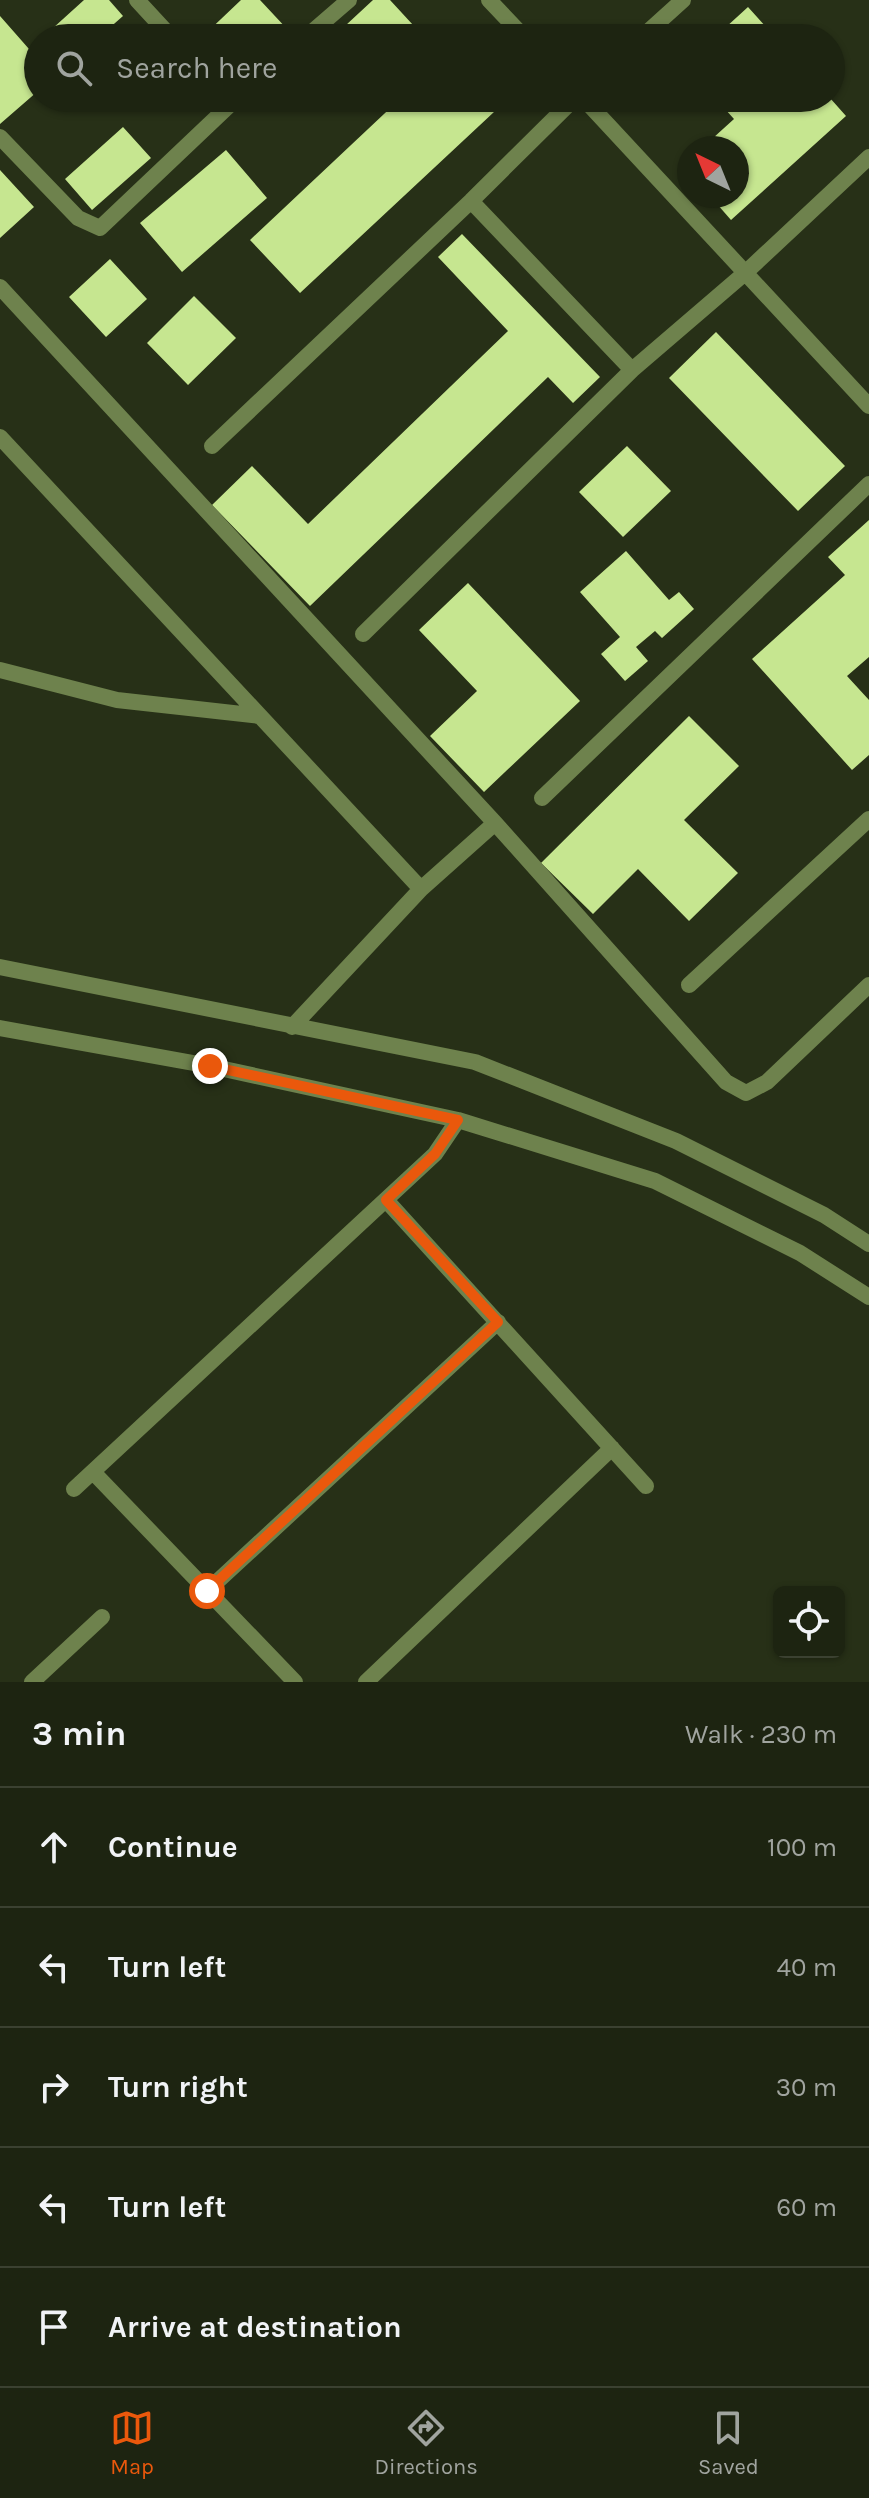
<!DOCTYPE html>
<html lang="en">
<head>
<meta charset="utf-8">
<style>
	:root { --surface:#1d2411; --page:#2a301f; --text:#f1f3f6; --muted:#a0a49f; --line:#3b4131; --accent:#ea580c }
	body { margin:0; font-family:Karla,sans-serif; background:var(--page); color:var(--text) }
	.controls { position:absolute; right:24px; bottom:24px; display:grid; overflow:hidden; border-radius:12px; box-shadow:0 2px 6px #0004 }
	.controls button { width:72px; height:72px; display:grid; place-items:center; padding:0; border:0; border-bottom:2px solid var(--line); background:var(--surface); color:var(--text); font:40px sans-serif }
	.compass { position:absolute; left:677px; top:136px; width:72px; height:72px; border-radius:50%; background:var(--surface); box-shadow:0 2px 6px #0004; rotate:317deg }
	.stop { position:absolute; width:24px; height:24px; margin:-18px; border:6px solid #ea580c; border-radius:50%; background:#fff }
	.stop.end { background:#ea580c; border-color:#fff; box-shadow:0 2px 8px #0008 }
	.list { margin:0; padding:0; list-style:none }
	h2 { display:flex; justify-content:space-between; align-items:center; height:104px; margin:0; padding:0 32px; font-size:34px }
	h2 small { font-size:26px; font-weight:400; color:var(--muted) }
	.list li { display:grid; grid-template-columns:52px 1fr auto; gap:24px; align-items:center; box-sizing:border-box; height:120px; padding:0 32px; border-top:2px solid var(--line) }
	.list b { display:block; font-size:30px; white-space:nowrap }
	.list em { font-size:26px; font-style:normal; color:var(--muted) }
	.icon { flex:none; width:44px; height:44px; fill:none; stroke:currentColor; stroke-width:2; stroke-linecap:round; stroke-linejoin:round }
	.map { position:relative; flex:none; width:869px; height:1682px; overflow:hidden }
	.search { position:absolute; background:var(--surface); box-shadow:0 2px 6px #0004; left:24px; right:24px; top:24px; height:88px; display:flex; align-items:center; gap:20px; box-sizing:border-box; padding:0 28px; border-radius:44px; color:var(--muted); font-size:30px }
	.sheet { height:704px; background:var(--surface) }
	nav { display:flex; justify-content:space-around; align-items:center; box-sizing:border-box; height:112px; border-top:2px solid var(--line); background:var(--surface); font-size:22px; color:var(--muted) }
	nav a { display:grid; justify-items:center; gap:4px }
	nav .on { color:var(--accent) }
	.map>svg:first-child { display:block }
	.building { fill:#c6e690 }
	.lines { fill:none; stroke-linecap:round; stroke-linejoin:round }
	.minor { stroke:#6e824d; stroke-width:16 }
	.route { stroke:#ea580c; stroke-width:10 }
</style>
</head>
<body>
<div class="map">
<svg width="869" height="1682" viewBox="0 0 869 1682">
	<rect width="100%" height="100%" fill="#273017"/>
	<path class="building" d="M84 0H109L123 16 98 38H42Z
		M241 0H260L288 30 280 38H201Z
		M373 0H390L425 38H332Z
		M748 7 776 38H696L706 29 714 38Z
		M0 16 29 49 38 41V91L0 124Z
		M401 98H509L300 293 250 240Z
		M715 98H830L846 116 731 220 710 196H737V148H702L734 119Z
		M123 127 151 158 92 210 65 179Z
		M226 150 267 198 182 272 140 223Z
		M0 170 34 207 0 238Z
		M462 234 600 377 573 403 548 377 310 606 212 505 252 466 308 524 508 331 438 257Z
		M110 259 147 299 106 337 69 297Z
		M194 296 236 338 188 385 147 343Z
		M716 332 845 466 798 511 669 378Z
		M627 446 671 491 623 537 579 492Z
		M869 520V657L847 676 869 700V755L852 770 752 659 845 575 828 557Z
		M626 551 669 600 679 592 694 609 662 638 655 631 636 647 648 661 625 681 601 654 620 637 580 592Z
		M468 583 580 701 484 792 430 736 477 691 419 630Z
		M689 716 739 766 684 820 738 873 689 921 638 869 593 914 541 863Z"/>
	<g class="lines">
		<path class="minor" d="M137 0 172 38
			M489 0 525 38
			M305 38 349 0
			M641 38 683 0
			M583 98 869 406
			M0 137 78 218 100 228 237 98
			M471 201 632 370
			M0 287 495 823 726 1082 746 1093 767 1082 869 985
			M0 437 260 716
			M212 446 471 201 575 98
			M363 634 632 370 745 273 869 157
			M0 670 117 700 260 716 421 889
			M542 798 869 484
			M0 967 475 1062 676 1141 824 1215 869 1244
			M689 985 869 819
			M292 1027 421 889 495 823
			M0 1028 210 1066 458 1120 655 1181 800 1253 869 1297
			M386 1200 646 1486
			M93 1472 295 1682
			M74 1489 435 1154 458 1120
			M207 1591 498 1322
			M32 1682 102 1617
			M366 1682 612 1448"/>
	</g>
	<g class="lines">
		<path class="route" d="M207 1591 498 1322 386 1200 435 1154 458 1120 210 1066"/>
	</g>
</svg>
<div class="controls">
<button><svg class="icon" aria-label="locate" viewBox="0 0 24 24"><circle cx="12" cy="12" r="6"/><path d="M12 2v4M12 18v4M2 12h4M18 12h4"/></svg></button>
</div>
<svg class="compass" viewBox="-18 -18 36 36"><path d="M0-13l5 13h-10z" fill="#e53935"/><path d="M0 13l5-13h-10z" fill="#a0a49f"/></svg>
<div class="stop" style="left:207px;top:1591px"></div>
<div class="stop end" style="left:210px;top:1066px"></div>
<div class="search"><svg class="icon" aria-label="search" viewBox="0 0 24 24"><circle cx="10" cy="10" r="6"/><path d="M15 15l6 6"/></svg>Search here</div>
</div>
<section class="sheet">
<h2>3 min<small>Walk · 230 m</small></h2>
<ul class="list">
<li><svg class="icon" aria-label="ahead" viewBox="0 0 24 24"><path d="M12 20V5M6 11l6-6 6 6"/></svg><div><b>Continue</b></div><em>100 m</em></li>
<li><svg class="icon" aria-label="left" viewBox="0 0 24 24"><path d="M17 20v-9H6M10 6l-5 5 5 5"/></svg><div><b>Turn left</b></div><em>40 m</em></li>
<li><svg class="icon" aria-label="right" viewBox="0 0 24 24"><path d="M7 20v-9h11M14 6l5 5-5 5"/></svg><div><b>Turn right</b></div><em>30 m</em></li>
<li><svg class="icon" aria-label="left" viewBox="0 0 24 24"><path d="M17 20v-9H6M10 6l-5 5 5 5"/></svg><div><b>Turn left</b></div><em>60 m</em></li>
<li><svg class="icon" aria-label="arrive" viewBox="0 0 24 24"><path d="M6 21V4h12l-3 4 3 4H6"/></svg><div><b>Arrive at destination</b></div></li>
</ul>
</section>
<nav>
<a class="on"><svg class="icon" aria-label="map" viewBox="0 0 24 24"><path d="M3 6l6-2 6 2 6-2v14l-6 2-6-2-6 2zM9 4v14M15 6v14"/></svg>Map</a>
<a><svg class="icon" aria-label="directions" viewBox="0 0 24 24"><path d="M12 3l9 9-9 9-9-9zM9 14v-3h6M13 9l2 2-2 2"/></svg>Directions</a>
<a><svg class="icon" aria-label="saved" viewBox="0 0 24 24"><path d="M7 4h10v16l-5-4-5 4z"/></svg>Saved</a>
</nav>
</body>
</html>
